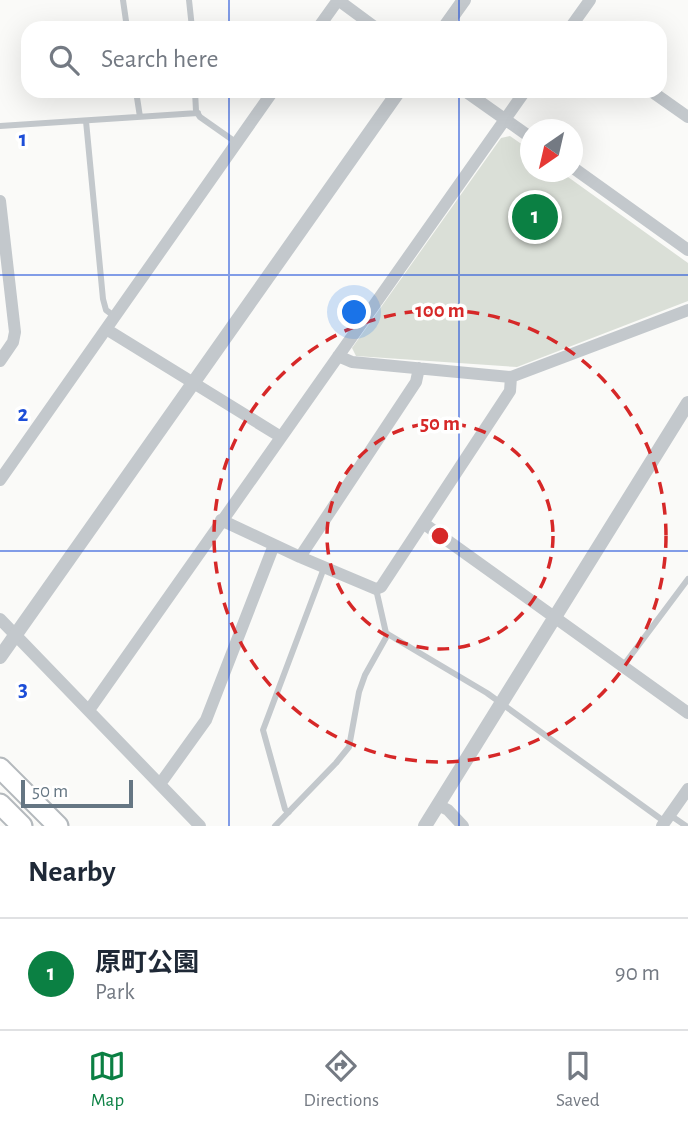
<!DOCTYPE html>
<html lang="en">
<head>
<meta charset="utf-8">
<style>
	:root { --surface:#fff; --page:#f6f6f7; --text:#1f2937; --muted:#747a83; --line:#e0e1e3; --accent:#0b8043 }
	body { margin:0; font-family:"Alegreya Sans","Noto Sans JP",sans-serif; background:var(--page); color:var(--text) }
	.compass { position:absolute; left:520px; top:119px; width:63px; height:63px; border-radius:50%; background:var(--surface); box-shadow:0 7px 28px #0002; rotate:214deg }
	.scale { position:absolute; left:21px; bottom:18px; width:112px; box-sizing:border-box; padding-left:7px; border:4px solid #657683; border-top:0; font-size:19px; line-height:24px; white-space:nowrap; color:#657683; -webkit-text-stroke:5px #fff; paint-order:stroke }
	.you { position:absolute; left:355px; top:313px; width:24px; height:24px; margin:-18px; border:5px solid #fff; border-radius:50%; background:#1a73e8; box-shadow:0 0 0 10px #1a73e833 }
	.badge { display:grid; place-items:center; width:46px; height:46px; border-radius:50%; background:var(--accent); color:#fff; font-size:23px; font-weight:700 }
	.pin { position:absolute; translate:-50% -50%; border:4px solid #fff; box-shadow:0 2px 7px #0006 }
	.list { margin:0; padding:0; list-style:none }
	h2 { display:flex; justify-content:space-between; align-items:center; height:91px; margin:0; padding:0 28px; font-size:30px }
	h2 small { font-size:23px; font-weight:400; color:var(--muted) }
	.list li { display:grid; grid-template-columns:46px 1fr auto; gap:21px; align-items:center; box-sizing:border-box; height:112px; padding:0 28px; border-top:2px solid var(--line) }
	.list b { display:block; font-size:26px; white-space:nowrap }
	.list p { margin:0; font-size:23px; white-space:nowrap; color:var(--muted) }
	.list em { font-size:23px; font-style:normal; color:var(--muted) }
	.icon { flex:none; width:38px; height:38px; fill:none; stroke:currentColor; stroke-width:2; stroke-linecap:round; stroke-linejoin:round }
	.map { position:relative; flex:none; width:688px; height:826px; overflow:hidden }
	.search { position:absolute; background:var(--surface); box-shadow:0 7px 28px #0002; left:21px; right:21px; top:21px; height:77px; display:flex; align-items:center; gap:18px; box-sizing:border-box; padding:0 24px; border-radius:21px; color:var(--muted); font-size:26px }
	.sheet { height:203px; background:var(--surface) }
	nav { display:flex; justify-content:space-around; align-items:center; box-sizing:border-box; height:98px; border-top:2px solid var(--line); background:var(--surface); font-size:19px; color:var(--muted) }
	nav a { display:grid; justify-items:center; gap:4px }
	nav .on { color:var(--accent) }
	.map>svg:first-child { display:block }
	.green { fill:#dadfd7 }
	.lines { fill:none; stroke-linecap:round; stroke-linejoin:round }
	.trunk-casing { stroke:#b4b9bd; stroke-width:23 }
	.service { stroke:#c3c8cc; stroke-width:6 }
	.minor { stroke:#c3c8cc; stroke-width:12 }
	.tertiary { stroke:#c3c8cc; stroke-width:14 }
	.trunk { stroke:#fff; stroke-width:19 }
	.grid { fill:none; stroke:#1d4ed8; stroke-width:2; stroke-opacity:0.55 }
	.ring { fill:none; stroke:#d62828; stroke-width:3.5; stroke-dasharray:12 9 }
	.grid-label { font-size:23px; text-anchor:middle; font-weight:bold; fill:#1d4ed8; stroke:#fff; stroke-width:7; stroke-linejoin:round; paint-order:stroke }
	.centre { fill:#d62828; stroke:#fff; stroke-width:3.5 }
	.ring-label { font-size:21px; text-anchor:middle; font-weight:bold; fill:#d62828; stroke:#fff; stroke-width:7; stroke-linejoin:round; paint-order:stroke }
</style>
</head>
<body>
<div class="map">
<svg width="688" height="826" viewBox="0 0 688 826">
	<rect width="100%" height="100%" fill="#fafaf8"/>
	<path class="green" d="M510 136 530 150V172H561L688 263V301L517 367 356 356 352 348 501 138Z"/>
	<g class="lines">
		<defs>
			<path id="trunk" d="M0 768 58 826
				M0 804 22 826"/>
		</defs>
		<use href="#trunk" class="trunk-casing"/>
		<path class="service" d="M123 0 127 28
			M189 0 192 28
			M192 27 202 28
			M136 91 140 117
			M195 91 196 111 200 117 237 143
			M86 121 103 299 106 310 114 316
			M0 126 198 113
			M376 589 386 633 487 693 665 822
			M623 666 688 579
			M289 812 285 809 263 730 324 568
			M670 815 686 826
			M275 826 336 763 349 747 359 692 365 675 388 634"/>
		<path class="minor" d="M338 0 376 28
			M318 28 338 0
			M570 28 590 0
			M465 91 530 137
			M651 91 688 117
			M572 167 688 250
			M0 201 15 332 13 342 0 361
			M106 329 281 437
			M338 356 352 362 511 377 688 310
			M0 480 273 91
			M221 520 300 557 376 589 381 587 510 391 511 377
			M423 523 688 713
			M300 557 416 382 419 368
			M0 619 200 826
			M89 710 525 91
			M160 784 206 720 274 545
			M438 805 448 810 463 826
			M662 826 688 789"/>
		<path class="tertiary" d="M444 28 464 0
			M0 657 399 91
			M425 826 688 403"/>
		<use href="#trunk" class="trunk"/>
	</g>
	<path class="grid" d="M229 0V28M459 0V28M229 91V826M459 91V826M0 275H688M0 551H688"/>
	<g class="ring">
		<circle cx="440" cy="536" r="113"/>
		<circle cx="440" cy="536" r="226"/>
	</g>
	<g class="grid-label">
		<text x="23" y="146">1</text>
		<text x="23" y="421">2</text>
		<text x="23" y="696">3</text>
	</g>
	<circle cx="440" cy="536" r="10" class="centre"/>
	<g class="ring-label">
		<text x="440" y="317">100 m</text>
		<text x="440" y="430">50 m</text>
	</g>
</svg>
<svg class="compass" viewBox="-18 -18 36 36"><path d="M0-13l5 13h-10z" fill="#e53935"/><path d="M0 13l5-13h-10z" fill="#747a83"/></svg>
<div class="scale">50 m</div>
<div class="you"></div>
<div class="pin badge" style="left:535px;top:217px">1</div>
<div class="search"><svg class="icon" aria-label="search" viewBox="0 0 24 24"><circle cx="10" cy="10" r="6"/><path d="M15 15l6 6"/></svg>Search here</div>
</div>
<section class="sheet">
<h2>Nearby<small></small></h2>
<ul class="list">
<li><span class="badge">1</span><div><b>原町公園</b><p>Park</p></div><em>90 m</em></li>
</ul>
</section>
<nav>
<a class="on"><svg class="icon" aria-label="map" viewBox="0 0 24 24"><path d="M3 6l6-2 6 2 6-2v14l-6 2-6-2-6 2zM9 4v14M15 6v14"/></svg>Map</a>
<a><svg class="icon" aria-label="directions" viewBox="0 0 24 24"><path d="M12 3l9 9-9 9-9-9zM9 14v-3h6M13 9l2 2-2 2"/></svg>Directions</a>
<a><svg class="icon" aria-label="saved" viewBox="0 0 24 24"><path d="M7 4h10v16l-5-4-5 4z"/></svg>Saved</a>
</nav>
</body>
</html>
